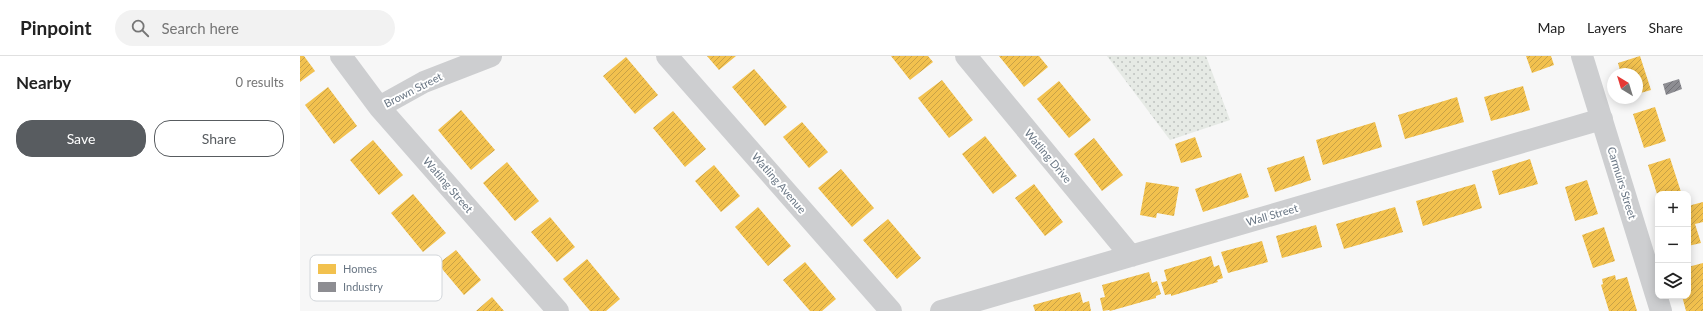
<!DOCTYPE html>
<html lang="en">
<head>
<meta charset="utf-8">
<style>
	:root { --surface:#fff; --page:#f2f2f2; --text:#222; --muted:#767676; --line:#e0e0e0; --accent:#585c60 }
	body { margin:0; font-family:Lato,sans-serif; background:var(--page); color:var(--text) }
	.controls { position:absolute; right:12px; bottom:12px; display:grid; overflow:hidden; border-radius:8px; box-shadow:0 2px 10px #0003 }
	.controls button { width:36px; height:36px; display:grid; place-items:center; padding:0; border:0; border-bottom:1px solid var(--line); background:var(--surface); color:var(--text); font:20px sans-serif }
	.compass { position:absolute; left:1307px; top:12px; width:36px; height:36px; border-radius:50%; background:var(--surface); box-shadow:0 2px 10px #0003; rotate:322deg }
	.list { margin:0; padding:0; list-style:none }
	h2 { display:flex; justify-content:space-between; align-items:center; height:52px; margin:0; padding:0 16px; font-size:17px }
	h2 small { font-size:13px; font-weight:400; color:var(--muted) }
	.actions { display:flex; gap:8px; padding:12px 16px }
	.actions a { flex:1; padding:9px 0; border:1px solid var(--accent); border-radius:16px; text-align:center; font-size:14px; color:var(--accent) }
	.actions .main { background:var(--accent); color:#fff }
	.icon { flex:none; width:22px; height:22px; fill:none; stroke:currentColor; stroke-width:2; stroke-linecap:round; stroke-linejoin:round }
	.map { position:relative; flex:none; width:1403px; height:255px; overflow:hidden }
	header { display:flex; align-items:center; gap:24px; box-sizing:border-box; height:56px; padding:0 20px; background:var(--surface); border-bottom:1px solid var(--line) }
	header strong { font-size:19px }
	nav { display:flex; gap:22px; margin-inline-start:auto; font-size:14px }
	.search { width:280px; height:36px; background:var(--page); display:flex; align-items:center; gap:10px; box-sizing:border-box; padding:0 14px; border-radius:22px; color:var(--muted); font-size:15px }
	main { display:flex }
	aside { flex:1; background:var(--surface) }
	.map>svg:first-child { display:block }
	.grass { fill:url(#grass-dots) }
	.homes { fill:url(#homes-hatch) }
	.industry { fill:url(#industry-hatch) }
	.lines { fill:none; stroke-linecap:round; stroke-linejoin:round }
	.street { stroke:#cdced0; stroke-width:22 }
	.labels { text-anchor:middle; stroke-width:4; stroke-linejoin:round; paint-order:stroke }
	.street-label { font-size:11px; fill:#697684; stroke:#fff }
	.key { fill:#fff; stroke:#d2d6da; stroke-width:1 }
	.key-label { font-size:11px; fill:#697684 }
</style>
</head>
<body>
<header>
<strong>Pinpoint</strong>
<div class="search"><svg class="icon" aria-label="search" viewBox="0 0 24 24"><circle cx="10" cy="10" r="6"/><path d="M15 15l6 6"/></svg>Search here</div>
<nav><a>Map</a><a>Layers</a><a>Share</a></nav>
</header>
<main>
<aside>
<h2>Nearby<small>0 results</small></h2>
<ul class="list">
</ul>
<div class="actions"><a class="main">Save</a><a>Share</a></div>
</aside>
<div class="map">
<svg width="1403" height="255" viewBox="0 0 1403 255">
	<defs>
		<pattern id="grass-dots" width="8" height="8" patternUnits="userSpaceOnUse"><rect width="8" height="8" fill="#e6eae5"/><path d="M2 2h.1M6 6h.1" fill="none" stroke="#bec2bf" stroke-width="1.8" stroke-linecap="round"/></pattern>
		<pattern id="homes-hatch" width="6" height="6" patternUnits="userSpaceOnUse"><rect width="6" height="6" fill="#f2c14e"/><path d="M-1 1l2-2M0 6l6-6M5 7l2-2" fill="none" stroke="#c8a146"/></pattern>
		<pattern id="industry-hatch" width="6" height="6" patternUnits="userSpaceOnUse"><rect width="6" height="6" fill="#8d8d92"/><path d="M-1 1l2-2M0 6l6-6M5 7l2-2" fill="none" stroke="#727278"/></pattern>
	</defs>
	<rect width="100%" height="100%" fill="#f7f7f7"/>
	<path class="grass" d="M807 0H906L930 64 870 84Z"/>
	<path class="homes" d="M0 0H4L15 15 0 26Z
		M407 0H436L419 14Z
		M591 0H628L633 6 610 24Z
		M699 0H739L748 11 724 31Z
		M1226 0H1251L1254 9 1232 17Z
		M1340 0 1351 34 1337 38V18H1321L1318 7Z
		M326 1 358 39 335 58 303 20Z
		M454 13 487 51 465 70 432 31Z
		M642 24 673 64 649 82 618 42Z
		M759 25 791 64 769 82 737 43Z
		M1223 30 1230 54 1191 65 1184 41Z
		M28 31 57 70 34 88 5 49Z
		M1157 41 1164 66 1105 83 1098 59Z
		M1355 51 1366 85 1344 92 1333 58Z
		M161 54 195 94 171 114 138 74Z
		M373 55 406 93 385 111 353 72Z
		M502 66 528 96 509 112 483 81Z
		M1075 66 1082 91 1023 109 1016 84Z
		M685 80 717 120 693 138 662 98Z
		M895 81 902 101 881 107 875 88Z
		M794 82 823 119 802 135 774 98Z
		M73 84 103 119 79 139 50 104Z
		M1004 100 1011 124 975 136 967 112Z
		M1370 102 1381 136 1373 138H1357L1348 109Z
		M1230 103 1238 128 1199 139 1192 115Z
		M207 106 239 145 215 165 183 127Z
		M414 109 440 140 421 156 395 125Z
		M541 113 574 152 552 171 518 132Z
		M941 117 949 141 903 156 895 133Z
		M1287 124 1298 158 1275 165 1265 131Z
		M846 126 879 131 874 160 857 157 856 162 840 159Z
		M734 128 763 166 745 180 715 142Z
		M1175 128 1182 152 1123 170 1116 145Z
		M113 138 146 177 123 196 91 157Z
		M1403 146V166L1395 168 1401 187 1388 190V150Z
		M458 151 491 190 468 210 435 171Z
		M1095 151 1103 176 1044 193 1036 168Z
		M250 161 275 191 257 206 231 176Z
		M588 163 621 202 597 223 563 184Z
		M1016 169 1022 191 982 202 976 180Z
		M1304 171 1315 205 1293 212 1282 179Z
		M962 185 968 206 928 217 921 196Z
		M156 194 181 224 164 239 138 208Z
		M911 200 914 211 919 209 923 222 917 224 918 226 871 240V238L865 239 861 226 867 225 864 214Z
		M287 203 320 243 306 255H290L263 223Z
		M505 206 536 243 522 255H510L483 224Z
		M1403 207V255H1386L1382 240H1388V211Z
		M849 216 852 227 857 225 861 238 856 240V242L810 255 809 254 803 255 800 242 805 241 802 229Z
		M1315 219 1316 224 1327 221 1337 255H1309L1301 229 1303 228 1302 223Z
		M780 236 783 247 789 245 791 255H735L733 249Z
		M192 241 204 255H176Z"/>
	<path class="industry" d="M1379 23 1382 33 1366 39 1363 28Z"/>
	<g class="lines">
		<path class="street" d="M41 0 79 51 258 255
			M367 0 591 255
			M666 0 831 200
			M1282 0 1361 255
			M79 51 124 26 191 0
			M641 255 1302 63"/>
	</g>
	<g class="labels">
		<g class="street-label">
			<text transform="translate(113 34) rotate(-27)" y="4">Brown Street</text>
			<text transform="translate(748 100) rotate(50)" y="4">Watling Drive</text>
			<text transform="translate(479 127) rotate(49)" y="4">Watling Avenue</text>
			<text transform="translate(1322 127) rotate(73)" y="4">Carmuirs Street</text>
			<text transform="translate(148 129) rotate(49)" y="4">Watling Street</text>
			<text transform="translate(972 159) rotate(-16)" y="4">Wall Street</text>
		</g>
	</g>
	<rect x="10" y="199" width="132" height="46" rx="6" class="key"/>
	<rect x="18" y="208" width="18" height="10" fill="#f2c14e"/>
	<rect x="18" y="226" width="18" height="10" fill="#8d8d92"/>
	<g class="key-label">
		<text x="43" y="217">Homes</text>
		<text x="43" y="235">Industry</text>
	</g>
</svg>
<div class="controls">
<button>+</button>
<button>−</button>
<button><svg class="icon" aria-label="layers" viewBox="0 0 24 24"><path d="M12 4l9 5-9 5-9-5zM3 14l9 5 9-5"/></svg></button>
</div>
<svg class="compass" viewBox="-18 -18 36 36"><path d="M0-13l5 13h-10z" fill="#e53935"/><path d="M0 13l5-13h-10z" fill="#767676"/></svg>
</div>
</main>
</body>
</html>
